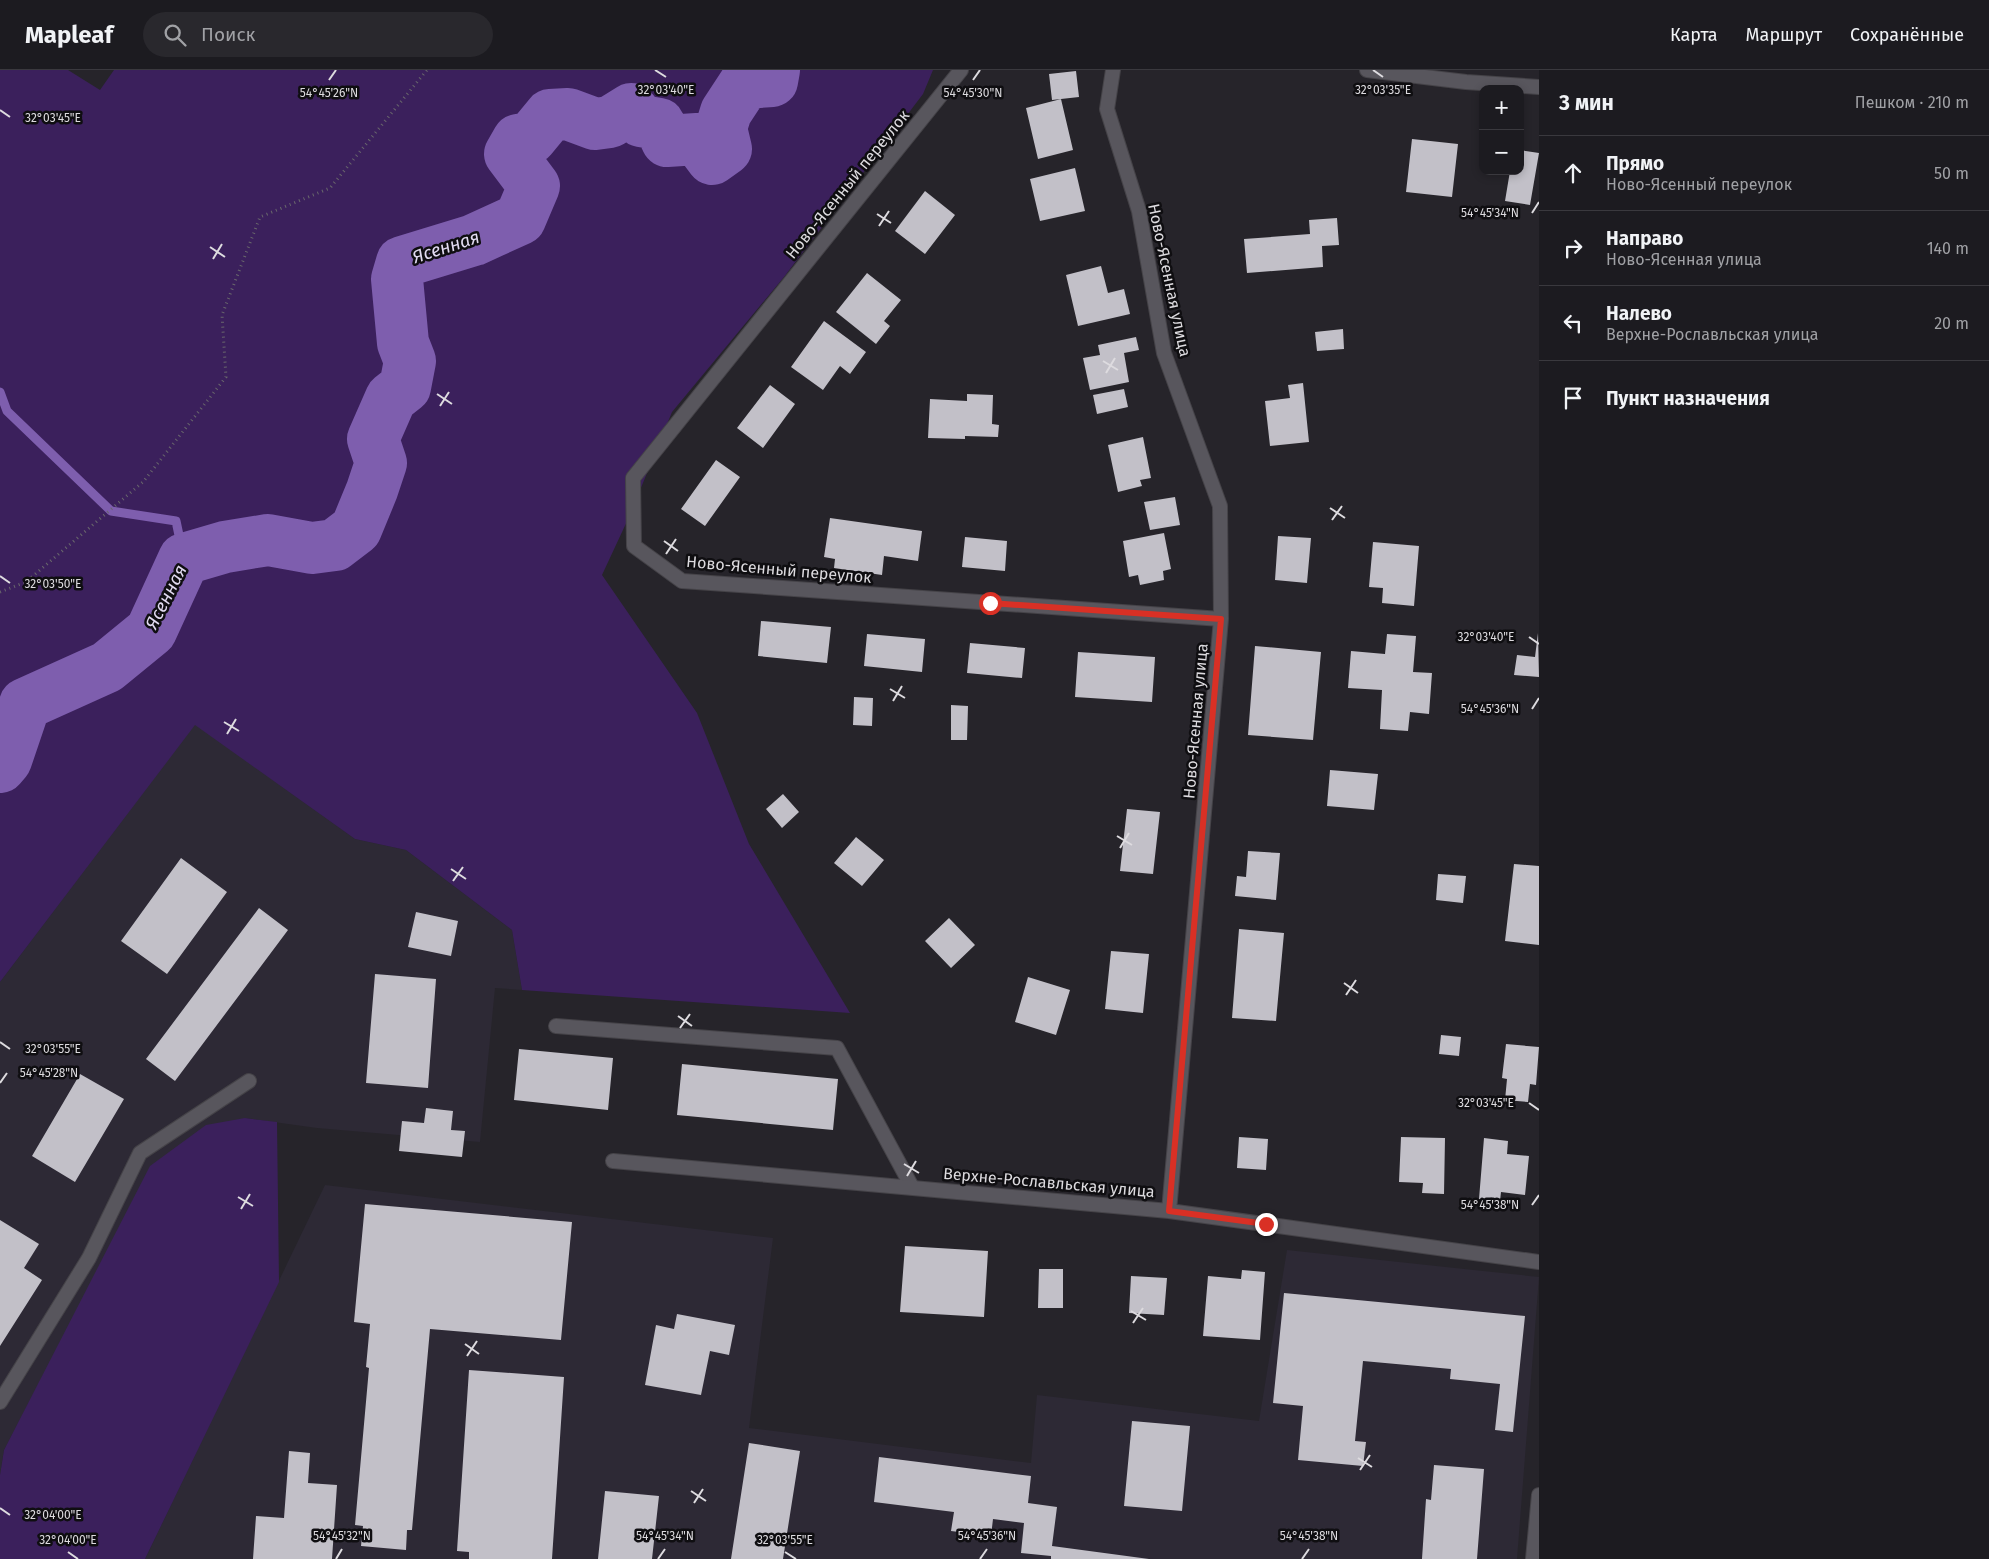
<!DOCTYPE html>
<html lang="ru">
<head>
<meta charset="utf-8">
<style>
	:root { --surface:#1c1b20; --page:#29282d; --text:#f1f3f6; --muted:#a0a1a5; --line:#3a393e }
	body { margin:0; font-family:"Fira Sans",sans-serif; background:var(--page); color:var(--text) }
	.controls { position:absolute; right:15px; top:15px; display:grid; overflow:hidden; border-radius:10px; box-shadow:0 2px 8px #0003 }
	.controls button { width:45px; height:45px; display:grid; place-items:center; padding:0; border:0; border-bottom:1px solid var(--line); background:var(--surface); color:var(--text); font:25px sans-serif }
	.stop { position:absolute; width:15px; height:15px; margin:-11px; border:4px solid #d93025; border-radius:50%; background:#fff }
	.stop.end { background:#d93025; border-color:#fff; box-shadow:0 1px 5px #0008 }
	.list { margin:0; padding:0; list-style:none }
	h2 { display:flex; justify-content:space-between; align-items:center; height:65px; margin:0; padding:0 20px; font-size:21px }
	h2 small { font-size:16px; font-weight:400; color:var(--muted) }
	.list li { display:grid; grid-template-columns:32px 1fr auto; gap:15px; align-items:center; box-sizing:border-box; height:75px; padding:0 20px; border-top:1px solid var(--line) }
	.list b { display:block; font-size:19px; white-space:nowrap }
	.list p { margin:0; font-size:16px; white-space:nowrap; color:var(--muted) }
	.list em { font-size:16px; font-style:normal; color:var(--muted) }
	.icon { flex:none; width:28px; height:28px; fill:none; stroke:currentColor; stroke-width:2; stroke-linecap:round; stroke-linejoin:round }
	.map { position:relative; flex:none; width:1539px; height:1489px; overflow:hidden }
	header { display:flex; align-items:center; gap:30px; box-sizing:border-box; height:70px; padding:0 25px; background:var(--surface); border-bottom:1px solid var(--line) }
	header strong { font-size:24px }
	nav { display:flex; gap:28px; margin-inline-start:auto; font-size:18px }
	.search { width:350px; height:45px; background:var(--page); display:flex; align-items:center; gap:12px; box-sizing:border-box; padding:0 18px; border-radius:28px; color:var(--muted); font-size:19px }
	main { display:flex }
	aside { flex:1; background:var(--surface) }
	.map>svg:first-child { display:block }
	.built { fill:#2d2935 }
	.green { fill:#3b205c }
	.lines { fill:none; stroke-linecap:round; stroke-linejoin:round }
	.stream { stroke:#7e5eae; stroke-width:9 }
	.river { stroke:#7e5eae; stroke-width:52 }
	.building { fill:#c2c0c8 }
	.service-casing { stroke:#454348; stroke-width:16 }
	.minor-casing { stroke:#454348; stroke-width:16 }
	.path { stroke:#69676c; stroke-width:3; stroke-dasharray:1 4; stroke-linecap:butt }
	.service { stroke:#58565d; stroke-width:14 }
	.minor { stroke:#58565d; stroke-width:14 }
	.route { stroke:#d93025; stroke-width:6 }
	.ticks { fill:none; stroke:#dddbdf; stroke-width:2 }
	.labels { text-anchor:middle; stroke-width:5; stroke-linejoin:round; paint-order:stroke }
	.street-label { font-size:16px; fill:#dddbdf; stroke:#0f0e11 }
	.water-label { font-size:18px; font-style:italic; fill:#e2dbf1; stroke:#0f0e11 }
	.ticks-label { font-size:12px; text-anchor:middle; fill:#dddbdf; stroke:#0f0e11; stroke-width:5; stroke-linejoin:round; paint-order:stroke }
</style>
</head>
<body>
<header>
<strong>Mapleaf</strong>
<div class="search"><svg class="icon" aria-label="search" viewBox="0 0 24 24"><circle cx="10" cy="10" r="6"/><path d="M15 15l6 6"/></svg>Поиск</div>
<nav><a>Карта</a><a>Маршрут</a><a>Сохранённые</a></nav>
</header>
<main>
<div class="map">
<svg width="1539" height="1489" viewBox="0 0 1539 1489">
	<rect width="100%" height="100%" fill="#26242a"/>
	<path class="built" d="M195 654 355 769 406 780 512 860 522 920 495 918 480 1072 317 1058 245 1048 57 1279 4 1380 0 1405V912Z
		M325 1115 773 1168 749 1358 1031 1393 1037 1325 1259 1351 1287 1180 1539 1207 1517 1489H145Z"/>
	<path class="green" d="M0 0H68L100 20 114 0H933L923 24 784 207 672 342 629 447 602 505 697 643 749 774 850 943 522 920 512 860 406 780 355 769 195 655 0 912Z
		M245 1048 277 1052 279 1212 145 1489H0V1405L4 1380 150 1096 206 1055Z"/>
	<g class="lines">
		<path class="stream" d="M0 322 7 341 111 441 176 451 184 489"/>
		<path class="river" d="M0 697 6 690 25 634 107 597 151 561 184 489 225 477 268 470 312 478 335 475 356 459 372 420 381 393 373 369 391 328 405 317 410 291 403 273 397 209 402 192 474 170 520 149 534 116 510 84 518 70 531 68 550 45 568 44 595 54 610 52 631 39 641 51 659 54 667 71 697 69 712 89 726 79 721 58 726 42 745 13 772 11 774 0"/>
	</g>
	<path class="building" d="M1076 1 1079 27 1052 30 1049 4Z
		M1061 29 1073 80 1038 89 1026 38Z
		M1412 69 1458 74 1452 127 1406 122Z
		M1520 80 1539 83 1530 135 1505 131 1510 101H1520Z
		M1075 98 1085 141 1040 151 1030 109Z
		M925 121 955 145 925 184 895 161Z
		M1337 148 1339 175 1322 176 1323 197 1247 203 1244 169 1310 164 1309 150Z
		M1101 196 1108 223 1124 219 1130 244 1078 256 1066 205Z
		M867 203 901 230 884 251 890 256 876 274 836 242Z
		M824 251 866 282 850 304 840 296 823 320 791 297Z
		M1343 259 1344 279 1317 281 1315 262Z
		M1136 267 1139 280 1124 283 1129 312 1090 320 1083 288 1100 285 1098 275Z
		M1303 313 1309 372 1270 376 1265 331 1290 328 1288 315Z
		M770 315 795 334 763 378 737 358Z
		M1124 319 1128 337 1097 344 1093 325Z
		M967 324 993 325 992 354 999 355 998 367 965 366V369L928 368 930 329 967 331Z
		M1143 367 1151 408 1140 410 1142 416 1118 422 1108 375Z
		M716 390 740 407 705 456 681 439Z
		M1175 427 1180 455 1150 460 1144 432Z
		M830 448 922 461 918 491 884 486 882 505 834 498 835 489 824 487Z
		M1164 463 1171 499 1163 501 1164 510 1140 515 1138 505 1129 507 1123 471Z
		M1278 466 1311 468 1307 513 1275 510Z
		M965 467 1007 471 1005 501 962 497Z
		M1373 472 1419 476 1414 536 1382 533 1383 518 1369 517Z
		M761 551 831 557 827 593 758 586Z
		M1538 563 1539 607 1514 605 1517 585 1535 587Z
		M867 564 925 569 922 602 864 596Z
		M1387 564 1416 566 1413 602 1432 603 1429 644 1410 642 1408 661 1380 659 1382 620 1348 618 1351 581 1385 584Z
		M970 573 1025 578 1022 608 967 603Z
		M1255 576 1321 582 1313 670 1248 665Z
		M1078 582 1155 587 1152 632 1075 627Z
		M854 627 873 628 872 656 853 655Z
		M951 635 968 636 967 670H951Z
		M1330 700 1378 704 1374 740 1327 736Z
		M783 724 799 742 782 758 766 739Z
		M1127 739 1160 742 1153 804 1120 801Z
		M856 767 884 790 862 816 834 793Z
		M1248 781 1280 783 1276 830 1235 826 1237 806 1246 807Z
		M181 788 227 822 167 904 121 871Z
		M1514 794 1539 796V875L1505 871Z
		M1438 804 1466 806 1463 833 1436 830Z
		M259 838 288 860 175 1011 146 989Z
		M416 842 458 851 451 886 408 877Z
		M949 848 975 875 951 898 925 871Z
		M1239 859 1284 863 1276 951 1232 948Z
		M1111 881 1149 884 1143 943 1105 939Z
		M375 904 436 909 428 1018 366 1013Z
		M1028 907 1070 920 1056 965 1015 952Z
		M1441 965 1461 967 1459 986 1439 984Z
		M1506 974 1539 977 1536 1015 1530 1014 1528 1032 1505 1030 1507 1009 1502 1008Z
		M519 979 613 988 608 1040 514 1030Z
		M682 994 838 1009 833 1060 677 1045Z
		M80 1004 124 1029 75 1112 32 1086Z
		M426 1038 453 1041 451 1060 465 1061 462 1087 399 1081 402 1051 424 1053Z
		M1239 1067 1268 1069 1266 1100 1237 1098Z
		M1401 1067 1445 1068 1444 1124 1422 1123 1423 1113 1399 1112Z
		M1484 1068 1508 1071 1507 1084 1529 1086 1525 1125 1501 1122 1500 1131 1479 1129Z
		M365 1134 572 1152 561 1270 430 1259 412 1460H407L406 1480 361 1476 363 1456 355 1455 369 1298 366 1297 370 1254 354 1252Z
		M0 1150 39 1174 24 1198 42 1210 0 1276Z
		M905 1176 988 1181 984 1247 900 1242Z
		M1039 1199H1063V1238H1038Z
		M1242 1200 1265 1202 1260 1270 1203 1266 1208 1206 1241 1209Z
		M1131 1206 1167 1208 1164 1245 1129 1243Z
		M1284 1223 1525 1246 1513 1362 1495 1360 1500 1314 1450 1309 1451 1299 1363 1291 1355 1371 1366 1372 1363 1396 1298 1390 1303 1336 1273 1333Z
		M677 1244 735 1255 729 1285 710 1281 701 1325 645 1315 656 1255 674 1259Z
		M469 1300 564 1307 552 1489H469V1482L457 1481Z
		M1132 1351 1190 1356 1182 1441 1124 1436Z
		M749 1373 800 1381 783 1489H731Z
		M289 1381 310 1383 308 1413 337 1415 332 1489H253L256 1446 284 1448Z
		M879 1387 1031 1406 1028 1433 1057 1437 1052 1476 1149 1489H1051V1486L1021 1483 1024 1453 993 1449 991 1466 951 1461 954 1442 874 1432Z
		M1434 1395 1484 1399 1477 1489H1422L1426 1429 1431 1430Z
		M605 1421 659 1426 652 1489H598Z"/>
	<g class="lines">
		<defs>
			<path id="service" d="M556 956 837 978 912 1117
				M0 1332 89 1188 140 1083 249 1011"/>
			<path id="minor" d="M961 0 633 408 634 476 682 511 1221 549
				M1113 0 1107 39 1139 141 1164 283 1220 436 1221 549 1169 1141
				M1367 0 1466 12 1539 17
				M613 1091 1169 1141 1539 1192
				M1533 1489 1539 1425"/>
		</defs>
		<use href="#service" class="service-casing"/>
		<use href="#minor" class="minor-casing"/>
		<path class="path" d="M0 522 26 512 143 412 226 307 222 245 260 147 330 118 427 0"/>
		<use href="#service" class="service"/>
		<use href="#minor" class="minor"/>
	</g>
	<g class="lines">
		<path class="route" d="M990 533 1221 549 1169 1141 1266 1154"/>
	</g>
	<path class="ticks" d="M655 0 666 7M1373 0 1383 7M329 10 336 0M973 10 980 0M0 40 10 47M1532 143 1539 132M877 144 891 153M879 156 889 141M210 177 225 187M213 189 222 174M1103 291 1118 300M1106 303 1115 288M437 324 452 334M440 336 449 322M1330 438 1345 448M1332 450 1342 436M664 471 678 481M666 484 676 469M0 506 10 513M1529 567 1539 574M890 619 905 628M893 631 902 616M1532 639 1539 628M224 652 239 661M227 664 236 649M1117 766 1132 775M1120 778 1129 763M451 799 466 809M453 811 463 797M1344 913 1358 923M1346 925 1356 910M678 946 692 956M680 958 690 944M0 972 10 979M0 1013 7 1003M1529 1033 1539 1040M904 1094 919 1103M907 1106 916 1091M238 1127 253 1136M1532 1135 1539 1125M241 1139 250 1124M1131 1241 1146 1250M1133 1253 1143 1238M465 1274 479 1284M467 1286 477 1271M1358 1388 1372 1397M1360 1400 1370 1385M691 1421 706 1431M694 1433 703 1419M0 1438 10 1445M68 1482 78 1489M785 1482 796 1489M336 1489 342 1479M658 1489 665 1479M980 1489 987 1479M1302 1489 1309 1479"/>
	<g class="labels">
		<g class="street-label">
			<text transform="translate(847 114) rotate(-51)" y="6">Ново-Ясенный переулок</text>
			<text transform="translate(1170 210) rotate(78)" y="6">Ново-Ясенная улица</text>
			<text transform="translate(779 499) rotate(5)" y="6">Ново-Ясенный переулок</text>
			<text transform="translate(1195 651) rotate(-85)" y="6">Ново-Ясенная улица</text>
			<text transform="translate(1049 1112) rotate(5)" y="6">Верхне-Рославльская улица</text>
		</g>
		<g class="water-label">
			<text transform="translate(446 177) rotate(-18)" y="6">Ясенная</text>
			<text transform="translate(166 527) rotate(-63)" y="6">Ясенная</text>
		</g>
	</g>
	<g class="ticks-label">
		<text x="666" y="24">32°03'40"E</text>
		<text x="1383" y="24">32°03'35"E</text>
		<text x="329" y="27">54°45'26"N</text>
		<text x="973" y="27">54°45'30"N</text>
		<text x="53" y="52">32°03'45"E</text>
		<text x="1490" y="147">54°45'34"N</text>
		<text x="53" y="518">32°03'50"E</text>
		<text x="1486" y="571">32°03'40"E</text>
		<text x="1490" y="643">54°45'36"N</text>
		<text x="53" y="983">32°03'55"E</text>
		<text x="49" y="1007">54°45'28"N</text>
		<text x="1486" y="1037">32°03'45"E</text>
		<text x="1490" y="1139">54°45'38"N</text>
		<text x="53" y="1449">32°04'00"E</text>
		<text x="342" y="1470">54°45'32"N</text>
		<text x="665" y="1470">54°45'34"N</text>
		<text x="987" y="1470">54°45'36"N</text>
		<text x="1309" y="1470">54°45'38"N</text>
		<text x="68" y="1474">32°04'00"E</text>
		<text x="785" y="1474">32°03'55"E</text>
	</g>
</svg>
<div class="controls">
<button>+</button>
<button>−</button>
</div>
<div class="stop" style="left:990px;top:533px"></div>
<div class="stop end" style="left:1266px;top:1154px"></div>
</div>
<aside>
<h2>3 мин<small>Пешком · 210 m</small></h2>
<ul class="list">
<li><svg class="icon" aria-label="ahead" viewBox="0 0 24 24"><path d="M12 20V5M6 11l6-6 6 6"/></svg><div><b>Прямо</b><p>Ново-Ясенный переулок</p></div><em>50 m</em></li>
<li><svg class="icon" aria-label="right" viewBox="0 0 24 24"><path d="M7 20v-9h11M14 6l5 5-5 5"/></svg><div><b>Направо</b><p>Ново-Ясенная улица</p></div><em>140 m</em></li>
<li><svg class="icon" aria-label="left" viewBox="0 0 24 24"><path d="M17 20v-9H6M10 6l-5 5 5 5"/></svg><div><b>Налево</b><p>Верхне-Рославльская улица</p></div><em>20 m</em></li>
<li><svg class="icon" aria-label="arrive" viewBox="0 0 24 24"><path d="M6 21V4h12l-3 4 3 4H6"/></svg><div><b>Пункт назначения</b></div></li>
</ul>
</aside>
</main>
</body>
</html>
